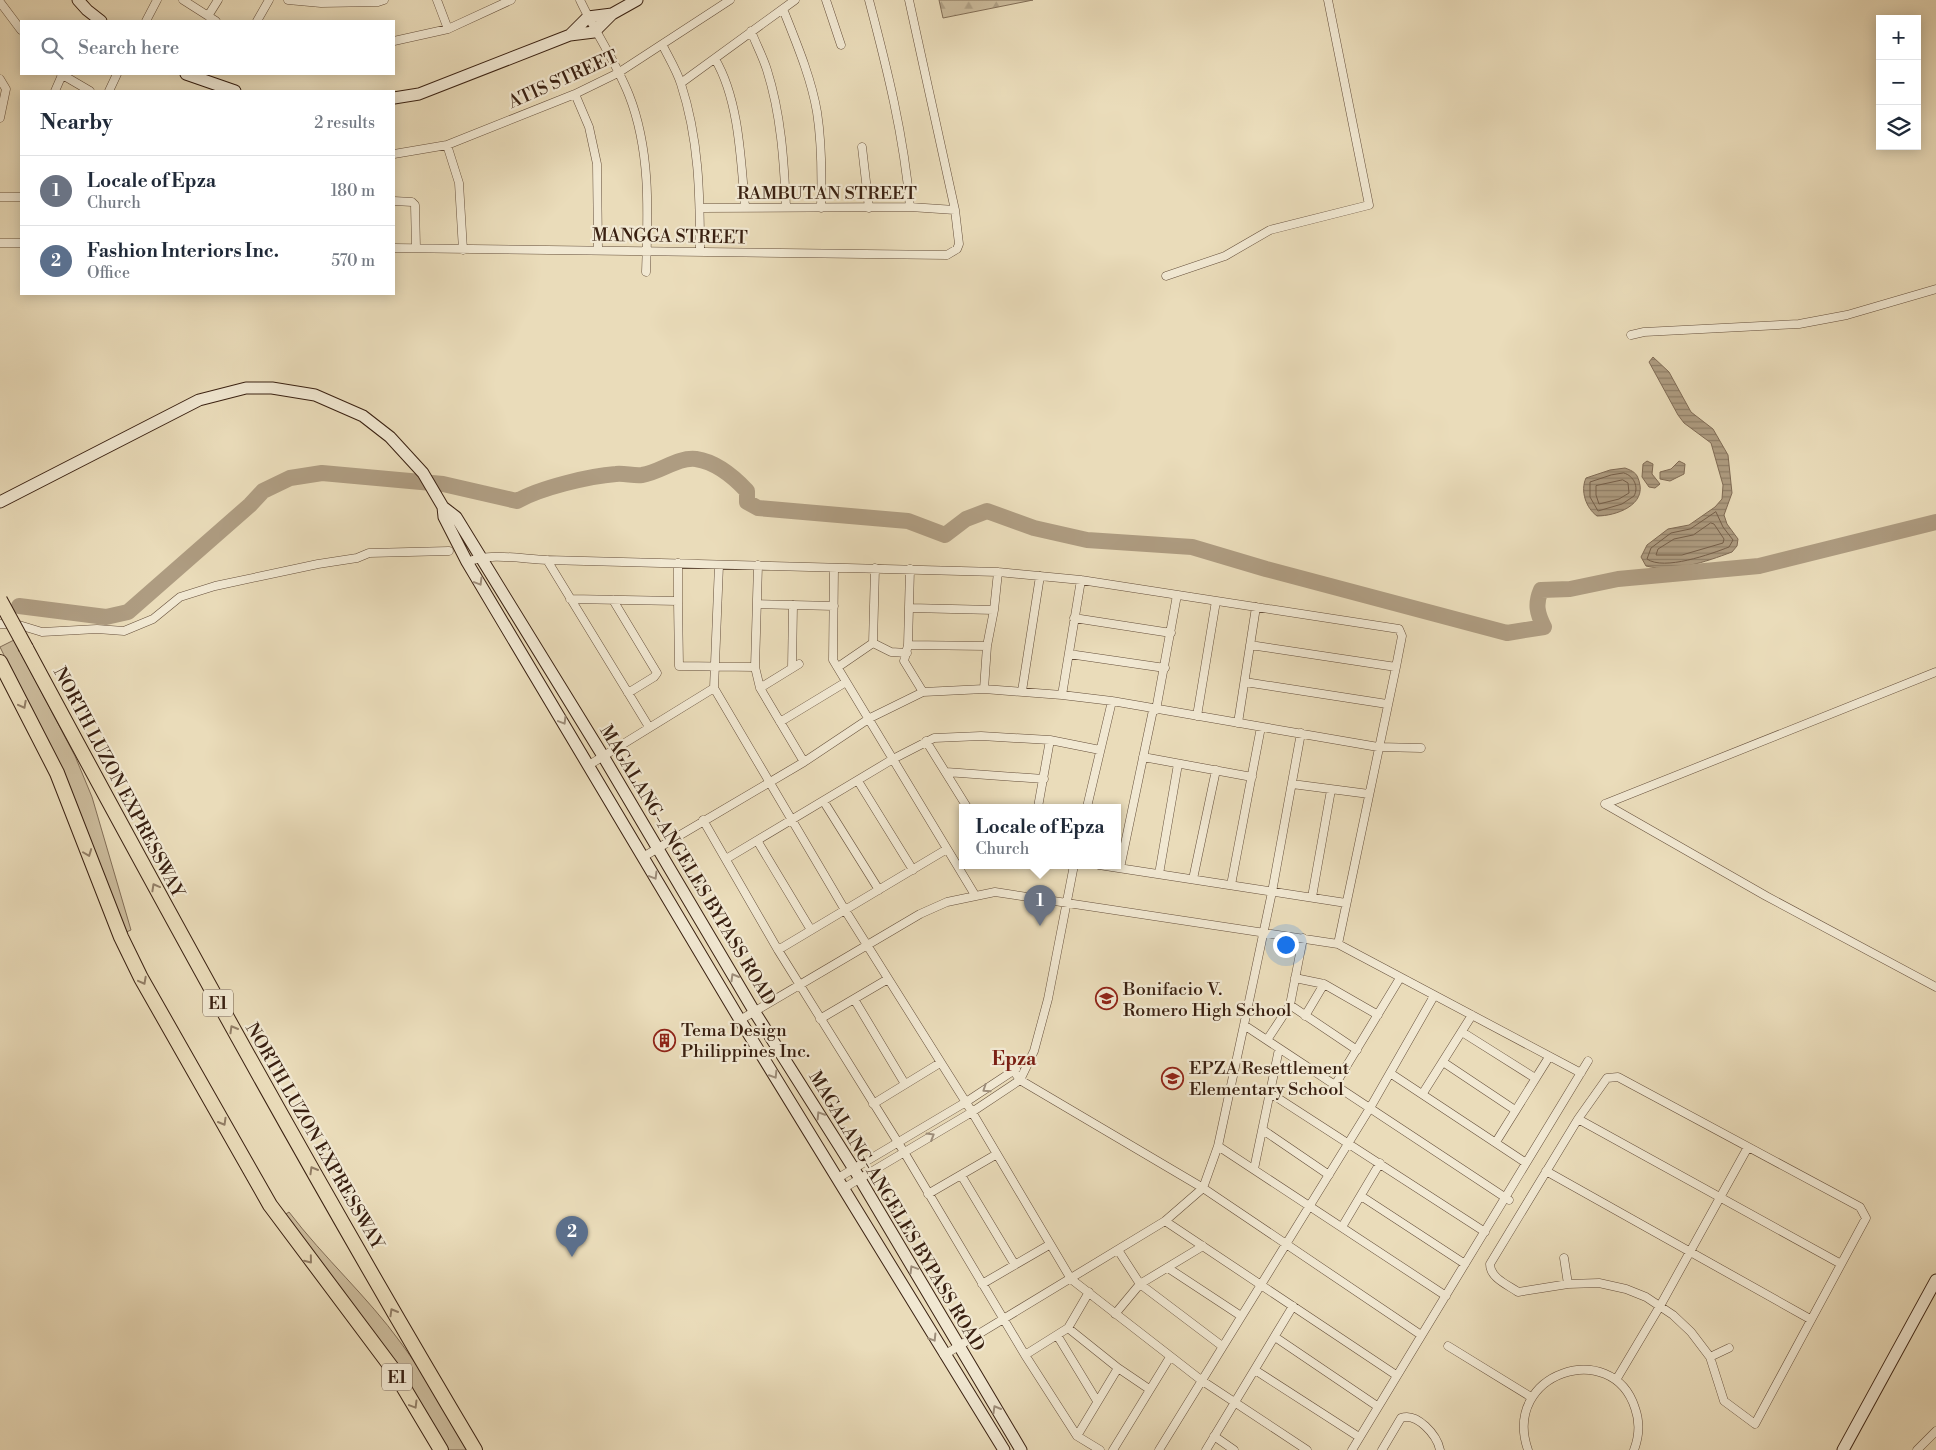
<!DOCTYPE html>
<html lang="en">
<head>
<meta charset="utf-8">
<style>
	:root { --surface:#fff; --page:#f6f6f7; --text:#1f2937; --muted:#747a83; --line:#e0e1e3; --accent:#d93025 }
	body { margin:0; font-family:"Libre Bodoni",serif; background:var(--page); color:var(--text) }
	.controls { position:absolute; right:15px; top:15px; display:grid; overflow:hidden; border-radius:0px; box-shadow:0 2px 12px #0003 }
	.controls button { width:45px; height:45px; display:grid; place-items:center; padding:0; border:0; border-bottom:1px solid var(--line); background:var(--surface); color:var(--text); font:25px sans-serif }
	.you { position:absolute; left:1285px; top:944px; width:18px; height:18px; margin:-12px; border:4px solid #fff; border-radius:50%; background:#1a73e8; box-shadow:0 0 0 8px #1a73e833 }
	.badge { display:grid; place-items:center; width:32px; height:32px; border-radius:50%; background:var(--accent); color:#fff; font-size:16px; font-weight:700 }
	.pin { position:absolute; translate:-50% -41px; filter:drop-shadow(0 1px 2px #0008) }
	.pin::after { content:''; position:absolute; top:26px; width:18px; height:15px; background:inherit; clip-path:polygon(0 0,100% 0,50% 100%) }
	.popup { position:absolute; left:959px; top:804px; width:162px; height:65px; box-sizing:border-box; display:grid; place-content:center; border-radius:0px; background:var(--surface); filter:drop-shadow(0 1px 4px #0005); font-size:16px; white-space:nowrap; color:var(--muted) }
	.popup b { font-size:19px; color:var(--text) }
	.popup::after { content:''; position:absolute; left:50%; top:100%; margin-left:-10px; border:10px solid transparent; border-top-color:var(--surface) }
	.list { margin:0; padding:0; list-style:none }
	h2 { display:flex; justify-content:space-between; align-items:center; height:65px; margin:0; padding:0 20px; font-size:21px }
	h2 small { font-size:16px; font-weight:400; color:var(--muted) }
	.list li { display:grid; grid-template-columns:32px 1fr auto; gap:15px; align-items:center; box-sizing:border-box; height:70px; padding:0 20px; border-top:1px solid var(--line) }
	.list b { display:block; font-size:19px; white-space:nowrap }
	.list p { margin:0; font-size:16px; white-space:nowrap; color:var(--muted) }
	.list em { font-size:16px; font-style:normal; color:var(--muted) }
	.icon { flex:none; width:28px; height:28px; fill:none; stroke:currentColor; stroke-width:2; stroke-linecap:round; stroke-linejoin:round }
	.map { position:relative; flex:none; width:1936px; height:1450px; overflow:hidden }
	.search { position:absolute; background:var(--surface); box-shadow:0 2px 12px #0003; left:20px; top:20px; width:375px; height:55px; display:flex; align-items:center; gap:12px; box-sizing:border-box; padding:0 18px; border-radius:0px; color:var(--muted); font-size:19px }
	.panel { position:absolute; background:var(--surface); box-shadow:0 2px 12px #0003; left:20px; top:90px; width:375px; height:205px; border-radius:0px }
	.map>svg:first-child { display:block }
	.green { fill:#ccbc9d; stroke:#826e57 }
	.forest { fill:url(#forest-firs); stroke:#826e57 }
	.water { fill:url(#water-rules); stroke:#7f6a54 }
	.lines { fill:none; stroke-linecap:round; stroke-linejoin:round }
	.shore { stroke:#745e49; stroke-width:1 }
	.stream { stroke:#7f6a54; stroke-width:2.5 }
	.river { stroke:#ae9c81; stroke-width:16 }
	.street-casing { stroke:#654f3b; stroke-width:9 }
	.secondary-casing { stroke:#392011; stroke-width:13 }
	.highway-casing { stroke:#392011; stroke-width:16 }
	.street { stroke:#f1e8d2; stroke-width:8 }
	.secondary { stroke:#f1e8d2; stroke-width:11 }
	.highway { stroke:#eadcba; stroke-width:14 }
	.highway-bridge-casing { stroke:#392011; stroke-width:16; stroke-linecap:butt }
	.highway-bridge { stroke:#eadcba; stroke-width:14 }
	.oneway { stroke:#9e8e7b }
	.oneway2 { stroke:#927e66 }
	.labels { text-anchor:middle; stroke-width:4.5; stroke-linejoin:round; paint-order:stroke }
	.shield { fill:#f1e8d2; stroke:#705c4b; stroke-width:1 }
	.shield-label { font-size:16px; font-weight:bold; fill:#392011 }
	.street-label { font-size:18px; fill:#392011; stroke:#f1e8d2 }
	.poi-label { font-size:18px; fill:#392011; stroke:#f1e8d2; text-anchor:start }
	.neighbourhood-label { font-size:19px; font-weight:bold; fill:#7a1f14; stroke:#f1e8d2 }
</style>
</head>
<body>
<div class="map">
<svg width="1936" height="1450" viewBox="0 0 1936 1450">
	<defs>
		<pattern id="forest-firs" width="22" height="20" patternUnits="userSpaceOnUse" patternTransform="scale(1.25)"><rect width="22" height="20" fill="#ccbc9d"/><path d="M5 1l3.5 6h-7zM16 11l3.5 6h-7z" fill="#b0a186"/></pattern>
		<pattern id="water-rules" width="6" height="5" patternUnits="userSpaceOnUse" patternTransform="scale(1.25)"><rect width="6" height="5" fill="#ae9c81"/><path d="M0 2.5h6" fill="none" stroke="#8f7f68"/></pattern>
	</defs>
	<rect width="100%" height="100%" fill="#eadcba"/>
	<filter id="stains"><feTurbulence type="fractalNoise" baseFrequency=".004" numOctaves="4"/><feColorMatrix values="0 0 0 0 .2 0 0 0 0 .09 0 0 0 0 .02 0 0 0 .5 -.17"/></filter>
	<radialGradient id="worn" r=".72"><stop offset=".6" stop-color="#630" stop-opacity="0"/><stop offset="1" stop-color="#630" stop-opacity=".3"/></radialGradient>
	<path class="green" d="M14 640 75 756 92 797 131 930 124 933 76 802 0 647Z
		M289 1212C324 1258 367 1296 401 1343 426 1377 447 1414 468 1450H448L283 1216Z"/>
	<path class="forest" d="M939 0H1033L943 18Z"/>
	<path class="water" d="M1653 357 1669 372 1691 412 1713 429 1728 455 1732 493 1724 515 1727 524 1738 539 1737 546 1732 552C1705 562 1674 573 1646 566L1641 557 1647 545 1668 529 1689 525 1715 507 1722 499 1723 485 1711 443 1684 423 1678 415 1649 362Z
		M1647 461 1653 464 1652 474 1660 484 1655 488 1649 487 1642 477 1643 464Z
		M1679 461 1685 464 1684 474 1670 481 1660 479V472L1671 469Z
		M1625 468C1633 471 1637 473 1639 481 1647 505 1616 516 1597 516 1586 508 1580 491 1586 478L1610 470Z"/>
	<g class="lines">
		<path class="shore" d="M1624 473C1634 476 1639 487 1634 496L1622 504 1598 511 1590 497V482L1611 475Z
			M1623 480 1628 483 1629 493 1619 499 1599 504 1596 495V486Z
			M1716 512 1723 527 1733 540 1729 547C1711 554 1664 571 1647 559L1651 548 1671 533 1690 529Z
			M1711 523 1714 524 1724 539 1723 543 1682 555H1656L1658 549 1674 539 1693 535Z"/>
		<path class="stream" d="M9 606H19"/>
		<path class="river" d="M19 606 106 617 128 612 250 505 263 491 290 478 322 473 443 484 517 501C540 488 589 476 616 474 624 473 634 476 642 475 661 472 677 457 696 459 716 462 734 477 747 491V502L758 508 908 521 945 535 966 519 987 511 1034 528 1087 540 1192 547 1266 569 1507 633 1544 627C1537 613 1535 604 1541 590L1570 589 1618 579 1759 566 1936 522"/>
		<defs>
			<path id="street" d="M183 0 216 21
				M288 0 321 3 378 2 384 0
				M437 0 448 29
				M580 0C595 32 616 62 629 95 651 151 648 213 646 272
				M826 0 841 45
				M869 0C887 68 904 136 910 207
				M0 2 21 30
				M783 9C796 42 811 77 817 112 822 144 822 175 821 208
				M208 16 218 0
				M146 21 157 0
				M257 21 269 0
				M751 31C756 44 763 57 767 70 781 114 784 161 786 207
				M394 41 448 29 511 0
				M663 46C669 58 677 71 681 84 699 139 700 194 700 252
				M715 59C739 99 741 161 745 207
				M61 74 90 91
				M0 79 6 89 0 118
				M681 83 795 0
				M55 91 62 75
				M109 91 117 74
				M575 94 589 127 597 164 598 250
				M447 145 459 183 463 250
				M862 147 869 208
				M394 154 447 145 575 94 618 73 730 0
				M0 197H21
				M394 201 412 202 415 205 416 248
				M700 208 910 207 955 210
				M0 243H21
				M394 248 947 255 957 249 959 244 955 210 909 0
				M1166 276 1225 256 1270 230 1369 205 1328 0
				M1631 335 1644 332 1799 324 1847 315 1936 289
				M547 560 649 727
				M467 562C491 552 521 559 547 560L998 572 1081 580 1399 629 1402 636 1396 667 1338 944
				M719 565 714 688 845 910 972 1112 1071 1279 1201 1380 1307 1450
				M758 565 755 667 760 688 804 762
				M834 568 833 660 975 895
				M910 569 908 645 904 661 923 692
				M570 599 678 601V563
				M613 600 657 673 654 677 628 693
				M678 601 679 666 755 667
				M757 604 834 606
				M910 608 994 610 998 572
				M1074 618 1171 633
				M0 624 19 625 42 632 97 629 124 631 153 619 180 597 215 586 318 564 357 558 369 553 449 551
				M873 643 891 652 907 653
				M908 645 987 646 984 689
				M1250 645 1396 667
				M987 646 994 610
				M1069 654 1165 668
				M838 667 873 643 875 568
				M792 668 793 605
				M1245 682 1387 704
				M760 688 799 664
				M1022 691 1040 576
				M1062 695 1081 580
				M1156 710 1177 595
				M1197 716 1216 601
				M780 722 846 682
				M1238 723 1256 607
				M926 741 967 807
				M1143 757 1252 777
				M589 765 714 688
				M946 772 1044 779
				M858 781 913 870
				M1292 784 1369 794
				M824 802 879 890
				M1605 804 1766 896 1936 987
				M1605 804 1936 672
				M1038 807 1050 740
				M1087 807 1112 701
				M703 820 778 950 904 1152 1025 1355 1077 1436 1100 1450
				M758 842 811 930
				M643 857 804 762 870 718 923 692 984 689 1062 695 1112 701 1378 747 1421 748
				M726 859 893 759 934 738 981 736 1050 740 1100 750
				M1099 865 1346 903
				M1120 868 1153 710
				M1159 874 1178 764
				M1193 879 1216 770
				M1231 885 1261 727
				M1312 897 1331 790
				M778 950 947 849
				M1295 978 1324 984 1378 1015
				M854 999 905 1084
				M1290 1005 1357 1050
				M1305 1016 1324 984
				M820 1019 888 979
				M740 1020 920 914 947 902 995 892 1338 944 1581 1073
				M1244 1025 1509 1200
				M1462 1032 1535 1078
				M1267 1040 1290 1005 1303 938
				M1443 1062 1515 1110
				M1013 1070 1020 1080 1203 1188 1421 1335
				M1390 1073 1526 1163
				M1618 1077 1860 1207 1866 1218 1755 1424 1724 1401 1710 1357 1691 1332 1673 1315 1646 1297 1626 1289 1599 1283 1568 1284 1518 1292C1508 1285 1490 1278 1490 1264L1578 1119 1607 1078Z
				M1335 1085 1400 978
				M1270 1093 1485 1232
				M1423 1093 1472 1015
				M873 1104 940 1063
				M1578 1119 1841 1264
				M1263 1130 1329 1175
				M1496 1142 1549 1057
				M1218 1146 1446 1296
				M1254 1169 1279 1049
				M1546 1171 1810 1319
				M961 1175 1015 1265
				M838 1178 966 1102 1016 1069
				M844 1188 972 1112 1020 1080 1034 1051 1048 999 1074 865
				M928 1194 997 1154
				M1361 1196 1465 1264
				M1165 1221 1396 1375
				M1342 1227 1380 1163
				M1118 1250 1140 1284 1222 1346
				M1564 1258 1568 1284
				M1168 1268 1241 1316
				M982 1284 1049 1245
				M1115 1314 1140 1284 1203 1246
				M1068 1328 1118 1368 1149 1389
				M1057 1335 1097 1401
				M1275 1337 1377 1406
				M1448 1346 1531 1397
				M944 1355 1165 1221 1203 1188 1218 1146 1244 1025 1272 892 1301 733
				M1025 1355 1068 1328 1089 1292
				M1710 1357 1729 1348
				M1255 1370 1359 1437
				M1616 1380 1660 1306 1748 1147
				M1077 1436 1118 1368
				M1214 1436 1234 1450
				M1113 1450 1170 1357
				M1159 1450 1370 1108 1434 996
				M1206 1450 1293 1306
				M1352 1450 1588 1061
				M1382 1450 1401 1418C1417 1412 1437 1435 1440 1450
				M1528 1450C1501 1373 1612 1337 1635 1408 1640 1422 1639 1437 1634 1450
				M1917 1450 1936 1431"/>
			<path id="secondary" d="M78 0 87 10 101 21
				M570 35 588 17 612 14
				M186 74 235 91
				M394 98 419 94 570 35 594 32 612 14 637 0
				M0 502 199 400 246 388H272L315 395 363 416 390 437 423 473 443 507 456 517 603 756 754 1011 854 1169 1021 1450
				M443 507 444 517 467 562 740 1020 1004 1450
				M1843 1450 1936 1280"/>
			<path id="highway" d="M26 648C171 918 318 1187 475 1450
				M0 662 57 773 121 937 141 978 270 1205 392 1368 441 1450"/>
		</defs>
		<use href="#street" class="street-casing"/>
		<use href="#secondary" class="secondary-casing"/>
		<use href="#highway" class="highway-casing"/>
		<use href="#street" class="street"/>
		<use href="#secondary" class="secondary"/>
		<use href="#highway" class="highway"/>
		<defs>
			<path id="highway-bridge" d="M0 600 26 648"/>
		</defs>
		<use href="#highway-bridge" class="highway-bridge-casing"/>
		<use href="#highway-bridge" class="highway-bridge"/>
	</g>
	<defs><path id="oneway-chevron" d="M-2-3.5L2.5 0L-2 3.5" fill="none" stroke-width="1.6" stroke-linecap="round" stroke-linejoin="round" transform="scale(1.25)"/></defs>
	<g class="oneway">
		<use href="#oneway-chevron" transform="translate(479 582) rotate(59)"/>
		<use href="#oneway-chevron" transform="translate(563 721) rotate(59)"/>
		<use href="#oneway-chevron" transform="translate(654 876) rotate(59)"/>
		<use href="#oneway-chevron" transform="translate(734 977) rotate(-120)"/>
		<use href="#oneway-chevron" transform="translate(774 1075) rotate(58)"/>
		<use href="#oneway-chevron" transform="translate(986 1089) rotate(146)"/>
		<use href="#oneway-chevron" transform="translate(820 1115) rotate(-122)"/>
		<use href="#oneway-chevron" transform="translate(931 1136) rotate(-31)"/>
		<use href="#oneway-chevron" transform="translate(913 1269) rotate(-121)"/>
		<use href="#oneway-chevron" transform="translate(933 1338) rotate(58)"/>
		<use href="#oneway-chevron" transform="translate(996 1409) rotate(-120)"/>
	</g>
	<g class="oneway2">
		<use href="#oneway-chevron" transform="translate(23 705) rotate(62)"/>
		<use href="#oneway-chevron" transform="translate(88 853) rotate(69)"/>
		<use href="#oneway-chevron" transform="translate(155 887) rotate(-119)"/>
		<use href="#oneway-chevron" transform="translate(143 981) rotate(62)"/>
		<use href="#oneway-chevron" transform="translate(233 1029) rotate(-120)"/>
		<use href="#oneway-chevron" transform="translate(223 1122) rotate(60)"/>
		<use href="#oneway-chevron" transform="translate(313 1170) rotate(-120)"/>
		<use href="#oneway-chevron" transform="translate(309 1260) rotate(51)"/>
		<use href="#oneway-chevron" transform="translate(393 1312) rotate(-120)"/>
		<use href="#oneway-chevron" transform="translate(414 1405) rotate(59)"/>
	</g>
	<defs>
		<symbol id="school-ring" viewBox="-11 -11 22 22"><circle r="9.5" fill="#f1e8d2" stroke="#8f2418" stroke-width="1.5"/><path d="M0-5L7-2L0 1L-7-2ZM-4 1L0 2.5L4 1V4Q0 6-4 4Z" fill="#8f2418"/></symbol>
		<symbol id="building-ring" viewBox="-11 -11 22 22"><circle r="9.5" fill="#f1e8d2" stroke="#8f2418" stroke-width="1.5"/><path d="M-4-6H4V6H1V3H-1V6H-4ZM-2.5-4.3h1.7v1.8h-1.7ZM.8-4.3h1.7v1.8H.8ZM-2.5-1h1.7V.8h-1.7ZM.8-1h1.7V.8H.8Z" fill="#8f2418"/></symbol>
	</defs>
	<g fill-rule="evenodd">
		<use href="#school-ring" x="1094" y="986" width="25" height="25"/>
		<use href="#building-ring" x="652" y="1028" width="25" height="25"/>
		<use href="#school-ring" x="1160" y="1066" width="25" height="25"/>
	</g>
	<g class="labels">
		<g class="shield">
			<rect x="203" y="989.5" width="30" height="27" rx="4"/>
			<rect x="382" y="1363.5" width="30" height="27" rx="4"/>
		</g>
		<g class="shield-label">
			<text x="218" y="1009">E1</text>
			<text x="397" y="1383">E1</text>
		</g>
		<g class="street-label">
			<text transform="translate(563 79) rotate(-24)" y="6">ATIS STREET</text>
			<text x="827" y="199">RAMBUTAN STREET</text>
			<text transform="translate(670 236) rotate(1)" y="6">MANGGA STREET</text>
			<text transform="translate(119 782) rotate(62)" y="6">NORTH LUZON EXPRESSWAY</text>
			<text transform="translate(688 865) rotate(59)" y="6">MAGALANG-ANGELES BYPASS ROAD</text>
			<text transform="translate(315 1136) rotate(60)" y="6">NORTH LUZON EXPRESSWAY</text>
			<text transform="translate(897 1211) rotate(59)" y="6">MAGALANG-ANGELES BYPASS ROAD</text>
		</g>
		<g class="poi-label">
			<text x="1123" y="995">Bonifacio V.<tspan x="1123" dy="21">Romero High School</tspan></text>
			<text x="681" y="1036">Tema Design<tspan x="681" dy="21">Philippines Inc.</tspan></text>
			<text x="1189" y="1074">EPZA Resettlement<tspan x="1189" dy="21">Elementary School</tspan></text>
		</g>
		<g class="neighbourhood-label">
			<text x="1014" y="1065">Epza</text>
		</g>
	</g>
	<rect width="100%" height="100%" filter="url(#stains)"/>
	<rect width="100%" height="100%" fill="url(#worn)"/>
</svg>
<div class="controls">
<button>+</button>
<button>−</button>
<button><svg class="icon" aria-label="layers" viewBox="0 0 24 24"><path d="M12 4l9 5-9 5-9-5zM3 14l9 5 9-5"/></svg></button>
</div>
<div class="you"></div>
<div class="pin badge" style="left:1040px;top:926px;background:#6b7280">1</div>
<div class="popup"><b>Locale of Epza</b>Church</div>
<div class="pin badge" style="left:572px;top:1257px;background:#5c6f8a">2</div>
<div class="search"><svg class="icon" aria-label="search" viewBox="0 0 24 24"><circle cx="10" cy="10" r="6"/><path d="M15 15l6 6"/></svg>Search here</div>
<section class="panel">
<h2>Nearby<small>2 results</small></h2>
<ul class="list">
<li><span class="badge" style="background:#6b7280">1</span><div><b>Locale of Epza</b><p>Church</p></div><em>180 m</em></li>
<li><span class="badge" style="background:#5c6f8a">2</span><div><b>Fashion Interiors Inc.</b><p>Office</p></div><em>570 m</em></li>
</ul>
</section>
</div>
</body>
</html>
